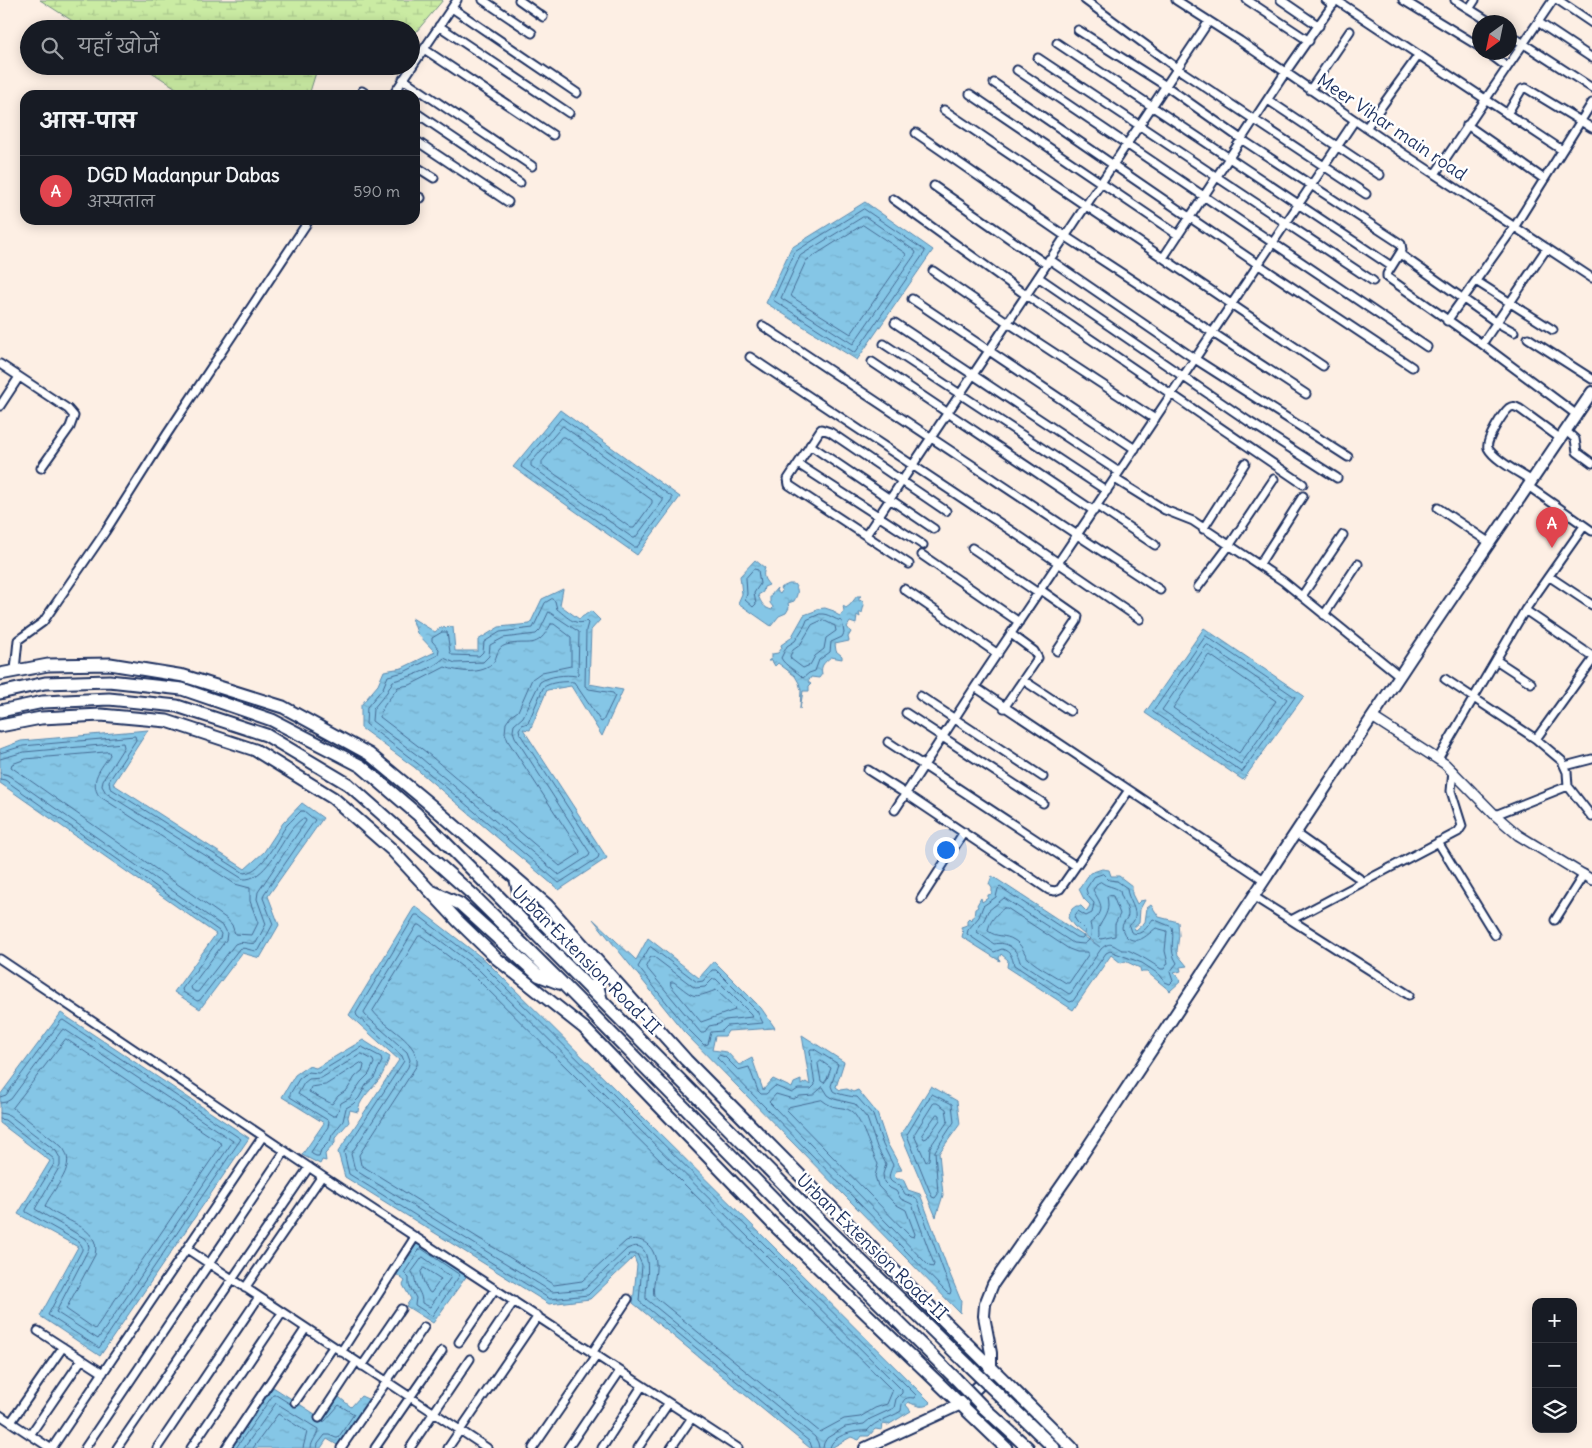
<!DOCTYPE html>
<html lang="hi">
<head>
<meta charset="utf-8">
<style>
	:root { --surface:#171b24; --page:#20242c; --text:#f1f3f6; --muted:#9ea1a6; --line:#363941; --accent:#0b8043 }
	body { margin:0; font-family:Delius,"Playpen Sans Deva",sans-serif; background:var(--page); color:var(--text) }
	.controls { position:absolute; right:15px; bottom:15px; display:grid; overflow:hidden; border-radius:10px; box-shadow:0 2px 12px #0003 }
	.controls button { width:45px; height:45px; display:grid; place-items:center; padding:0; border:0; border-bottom:1px solid var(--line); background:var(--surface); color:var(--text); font:25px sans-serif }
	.compass { position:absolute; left:1472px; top:15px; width:45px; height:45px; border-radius:50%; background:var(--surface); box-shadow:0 2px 12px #0003; rotate:213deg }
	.you { position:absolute; left:945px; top:849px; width:18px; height:18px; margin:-12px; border:4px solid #fff; border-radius:50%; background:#1a73e8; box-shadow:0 0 0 8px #1a73e833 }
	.badge { display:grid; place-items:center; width:32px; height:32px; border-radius:50%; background:var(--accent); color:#fff; font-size:16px; font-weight:700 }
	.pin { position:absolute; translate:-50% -41px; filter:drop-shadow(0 1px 2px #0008) }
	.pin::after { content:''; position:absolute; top:26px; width:18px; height:15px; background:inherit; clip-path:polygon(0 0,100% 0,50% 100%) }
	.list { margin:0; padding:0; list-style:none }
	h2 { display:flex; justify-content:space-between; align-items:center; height:65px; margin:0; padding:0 20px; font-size:21px }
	h2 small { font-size:16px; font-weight:400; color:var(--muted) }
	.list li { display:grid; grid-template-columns:32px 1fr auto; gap:15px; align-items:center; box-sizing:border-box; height:70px; padding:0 20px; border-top:1px solid var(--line) }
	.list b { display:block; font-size:19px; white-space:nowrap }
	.list p { margin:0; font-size:16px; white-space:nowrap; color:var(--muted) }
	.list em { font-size:16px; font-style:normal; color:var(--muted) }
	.icon { flex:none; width:28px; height:28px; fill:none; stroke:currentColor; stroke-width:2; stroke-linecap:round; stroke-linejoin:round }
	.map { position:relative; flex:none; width:1592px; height:1448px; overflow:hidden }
	.search { position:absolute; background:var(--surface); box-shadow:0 2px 12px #0003; left:20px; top:20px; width:400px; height:55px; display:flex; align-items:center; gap:12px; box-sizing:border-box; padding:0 18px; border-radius:28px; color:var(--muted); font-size:19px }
	.panel { position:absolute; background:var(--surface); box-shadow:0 2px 12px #0003; left:20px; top:90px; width:400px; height:135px; border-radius:15px }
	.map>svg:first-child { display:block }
	.wetland { fill:url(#wetland-marsh); stroke:#728d80 }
	.water { fill:url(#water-ripples); stroke:#5b8ab0 }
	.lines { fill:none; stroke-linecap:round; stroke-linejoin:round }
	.shore { stroke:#456b94; stroke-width:1 }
	.minor-casing { stroke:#1b2f5e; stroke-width:11 }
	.tertiary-casing { stroke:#1b2f5e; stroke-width:12 }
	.secondary-casing { stroke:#1b2f5e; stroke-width:14 }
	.primary-casing { stroke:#1b2f5e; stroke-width:15 }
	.trunk-casing { stroke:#1b2f5e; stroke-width:15 }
	.minor { stroke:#fff; stroke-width:7 }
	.tertiary { stroke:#fff; stroke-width:9 }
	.secondary { stroke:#fff; stroke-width:10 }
	.primary { stroke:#fff; stroke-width:11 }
	.trunk { stroke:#fff; stroke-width:11 }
	.trunk-bridge-casing { stroke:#1b2f5e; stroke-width:15; stroke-linecap:butt }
	.trunk-bridge { stroke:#fff; stroke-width:11 }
	.labels { text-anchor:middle; stroke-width:5; stroke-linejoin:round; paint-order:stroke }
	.street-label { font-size:18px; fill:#1b2f5e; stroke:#fff }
</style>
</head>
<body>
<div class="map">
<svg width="1592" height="1448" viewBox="0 0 1592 1448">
	<defs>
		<pattern id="wetland-marsh" width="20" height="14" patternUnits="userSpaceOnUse" patternTransform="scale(1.25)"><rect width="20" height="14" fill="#caeba3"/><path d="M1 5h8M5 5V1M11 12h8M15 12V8" fill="none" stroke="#adca8f"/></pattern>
		<pattern id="water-ripples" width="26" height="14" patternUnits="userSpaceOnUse" patternTransform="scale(1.25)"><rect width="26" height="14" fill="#85c6e6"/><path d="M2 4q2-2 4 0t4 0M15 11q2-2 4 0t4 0" fill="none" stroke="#72aac8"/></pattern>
	</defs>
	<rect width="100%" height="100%" fill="#fdefe4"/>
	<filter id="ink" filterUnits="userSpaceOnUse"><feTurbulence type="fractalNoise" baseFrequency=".02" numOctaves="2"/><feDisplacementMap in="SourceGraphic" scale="10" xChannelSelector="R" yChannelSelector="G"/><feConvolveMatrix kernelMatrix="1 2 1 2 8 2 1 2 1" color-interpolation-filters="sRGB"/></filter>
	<g filter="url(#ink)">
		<path class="wetland" d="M40 0H443L411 38V29H85Z
			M142 66H318L309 95H187Z"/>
		<path class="water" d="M865 202 933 250 857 360 766 303 791 248Z
			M560 410 680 497 637 555 513 467Z
			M755 560 765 568C762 576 764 579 769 585L764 587 763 592 758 595C761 603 764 608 772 610L773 607 770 603V596L777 588 776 591 780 594 782 591 780 588 789 584H794C799 590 798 594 794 601L788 603 789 608 786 613 779 616 771 626 738 603 742 594 740 576Z
			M563 589 560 605 579 619 591 611 600 620 591 630 589 684 623 690 602 736 571 686 547 690 530 730 523 729 607 858 559 890 414 767 361 728V705L378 685 384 671 402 668 435 652 417 633 412 618 435 632 440 628 453 627 455 651H478V640L499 627 530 624 542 599Z
			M857 596H861L859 597V601L862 600 864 605 862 613H859L860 617 857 615 856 624 850 622 847 627 851 632 848 637 849 641 835 644 836 651 842 656V659L831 657C825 662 820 665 822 674L819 678 811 677 808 682 811 684 809 686V691H803L800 709 801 690 799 683 795 676 778 663 775 666 772 661H768L772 658V654L778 653 782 648 781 645 791 638 804 615 815 611 816 609 825 608 834 611 836 614 840 616 844 611 843 606 846 608 850 605Z
			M1204 628 1304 696 1243 780 1145 713Z
			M148 730 113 784 245 869 264 852 283 823 302 803 323 818 268 896 279 925 260 958 242 953 200 1009 174 992 216 934 0 783V749L21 741Z
			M1102 869 1109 870 1111 876H1119L1132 886V894L1137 904 1140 901 1145 900 1140 909 1139 923 1133 928 1136 930 1145 922 1147 908 1151 905 1159 917 1178 922 1179 935 1177 951 1178 955 1187 966 1180 967 1181 971 1174 973 1181 981 1170 991 1147 972H1141L1140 968 1125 961 1121 963 1111 955 1073 1010 1007 967 1008 960 1001 954 999 958 1000 961 962 937 963 933 961 927 967 925V920L969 918 971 920 972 917H974L975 909 978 907 977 905 981 898 982 902 988 898V895L992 894V888L989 884 992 876 1100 947 1074 926 1068 918 1072 909 1076 906H1081L1087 912 1090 905 1084 899 1079 889 1090 873Z
			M415 906 486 961 931 1403C922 1409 918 1406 908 1402L906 1405 911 1411 888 1425 883 1424 882 1430 875 1429 869 1436H862L859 1440 851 1437 831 1448H810L633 1303 637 1265 634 1257 590 1299 549 1304 345 1177 338 1152 399 1060 349 1015Z
			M593 919 636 960 648 938 699 978 714 961 761 1008 775 1028 728 1031 725 1036H715L712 1050 727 1052 739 1065 752 1058 763 1090 773 1079 792 1088 794 1083 801 1080V1085L806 1082 810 1085 802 1035 844 1062 836 1087 840 1090 847 1089 853 1092 858 1090 877 1113 887 1143 902 1170 896 1171 894 1176 897 1179H903L908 1190 920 1194 949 1272 961 1301 960 1313 684 1032Z
			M61 1013 249 1138 100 1356 40 1316 78 1247 18 1214 50 1161 0 1123V1095Z
			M363 1040 390 1057C386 1065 383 1076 377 1082 370 1091 358 1101 358 1112L350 1110 348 1117 349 1122 335 1138V1143L325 1154 326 1161 322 1160 320 1164 302 1155 324 1123 282 1097 295 1075 308 1066 316 1068Z
			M931 1086 957 1101 960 1124 939 1153 943 1195 936 1217 901 1134Z
			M419 1241 468 1274 433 1323 406 1306 411 1299 403 1285 405 1281 396 1274Z
			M273 1387 321 1418 339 1397 351 1407 361 1396 370 1400 339 1446 327 1439 321 1448H230Z"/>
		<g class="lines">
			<path class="shore" d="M864 209 924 250 925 252 855 353 773 300 795 252Z
				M863 217H866L915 251 916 253 853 344 781 298 800 256Z
				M863 225 905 253 906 255 851 334 792 297 791 294 806 261Z
				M562 418 672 497V500L637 547H634L521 467 522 464Z
				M563 426 663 499V501L635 538H633L531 466V463Z
				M562 437H565L652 500V503L634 528H631L542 465V462Z
				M754 569 758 570 760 584 754 593 756 604 753 607 745 600 747 594 746 578Z
				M552 599 555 601 557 609C565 615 575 627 586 621L588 623 586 630 585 686 589 689 613 693 615 696 603 721 601 722 574 682C565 681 549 682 543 688L528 723 522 725 519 729 520 734 599 855 598 858 559 883 417 763 366 724 367 707 383 688 388 676 404 672 438 655 439 649 432 641V638L442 632H447L450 652 452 655 479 656 483 652 484 642 500 632 533 628 545 603Z
				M549 612 579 632 578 674 576 676C566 674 549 676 540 682L523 717 514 725 513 731 515 737 590 853 589 856 559 875 421 758 372 721 373 709 387 692 393 681C410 677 431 670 444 658L455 663 483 662 489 656 490 645 503 638 536 634 540 630Z
				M820 614C829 613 834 620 842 621L844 633 842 637 831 642 830 652 819 660 815 671 809 673 803 678C797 671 785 666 781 658L787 646 795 641 805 625 807 620Z
				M823 620 835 626 836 631 826 638 824 649 815 656 810 665 803 668 791 659 790 656 793 650 800 645 812 625Z
				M551 624H554L571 637V666L542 672 532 679 518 711 511 716 506 723 505 733 508 741 580 851 579 854 560 866 426 752 380 717C380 707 393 696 398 687L410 685 445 667C458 672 483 675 493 663 498 656 496 648 506 645 530 639 536 652 551 624Z
				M1206 636 1295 697 1242 772 1153 712Z
				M1208 645 1287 699 1241 764 1162 710 1206 646Z
				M1210 655 1276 701 1239 753 1173 708 1208 656Z
				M109 752 110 755C101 768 89 781 99 796L235 884 250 888V901L258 923 252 935 235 934 232 925 227 919 11 767 12 764 26 759Z
				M0 753 23 746 135 736 136 740 109 781 110 788 244 873C263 872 277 838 287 825 292 820 297 815 301 811H304L315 820 264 894 263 898 273 924 259 950C252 953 246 946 239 949L200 1000 197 1001 183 992 182 989 220 938 221 934 219 931 5 780 0 779
				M0 759 24 752 123 743 124 747 103 780 102 786 106 793 243 879C264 881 280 845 291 830 294 826 298 822 302 819H305L306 821 258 892 257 899 266 924 256 943C249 945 243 940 235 944L198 992H196L192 990 191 987 226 940 227 933 224 927 8 775 0 773
				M1103 874 1109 880 1117 881 1127 888C1127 899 1139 910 1134 920 1133 923 1130 924 1129 926L1131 932C1142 938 1148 925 1153 919L1172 927C1175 941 1168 949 1177 963L1170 972 1173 981 1170 984 1165 982 1160 975 1142 963 1110 951 1106 953 1073 1001 1070 1002 1014 965C1012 957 1011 952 1002 949L994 952 967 934 968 930 979 917 983 906 996 897 998 889 1000 887 1076 937 1082 938 1085 934V930L1077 922 1074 917 1078 911 1086 916 1092 913 1094 903 1088 896 1086 889 1094 877Z
				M1101 882C1107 887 1114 886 1120 891 1121 899 1128 906 1128 914 1128 919 1122 922 1122 928 1123 932 1125 936 1128 938 1139 945 1148 934 1156 928L1167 931 1165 951 1168 963 1164 969H1161C1151 962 1141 956 1130 951 1128 950 1125 950 1122 950 1113 946 1111 940 1101 949L1071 993 1069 994 1020 962C1017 949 1008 941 994 944L977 932 978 928 984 920 988 911 1004 898 1073 943 1084 944C1093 939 1092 932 1090 923 1107 911 1101 904 1093 890L1098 883Z
				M1109 895 1113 896 1120 914 1115 924V936L1101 939 1099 937C1099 933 1098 928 1100 925 1106 915 1110 909 1107 897Z
				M1004 908H1007L1069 949 1077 952H1088V955L1069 983H1066C1054 975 1039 968 1029 959 1023 953 1023 945 1014 940 1005 934 997 938 988 931 989 922 996 914 1004 908Z
				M419 936H422L474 976 891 1389 892 1392 887 1404 875 1408 860 1417 844 1419 820 1432 654 1296C652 1285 657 1274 656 1263 655 1247 642 1235 626 1241L582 1281 554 1285 361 1165 359 1155 417 1065C420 1042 385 1028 373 1011Z
				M651 947 697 982 703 981 712 970H716L757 1011 763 1023 727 1026 722 1031 711 1032 708 1044 704 1045 687 1028 638 967 649 948Z
				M651 957H654L695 988 705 987 713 979H716L751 1014 752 1017 725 1020 719 1024 709 1026 704 1033H701L646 967Z
				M671 982H674C695 998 692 999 716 990L734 1007 735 1010 701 1022 671 986Z
				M66 1039 222 1144 95 1329 66 1309 95 1255C102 1226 60 1221 45 1206 53 1188 80 1165 61 1146L13 1108Z
				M362 1047 381 1057 382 1061 374 1078 366 1085 359 1098 353 1104 346 1108 343 1121 332 1135 330 1141 321 1150 319 1156H316L312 1154 311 1152 328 1127 329 1121 290 1097V1094L299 1079 308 1072 318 1073Z
				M811 1049H814L838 1064 831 1086 833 1091C837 1094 852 1097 857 1097L873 1115 883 1145 893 1165C889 1175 885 1182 900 1185L905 1194 917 1199 951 1291 950 1294 947 1293 717 1058 719 1055 725 1057 738 1070 749 1067 758 1091 761 1094H766L775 1086 792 1093 798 1089H811L815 1085 810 1051Z
				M362 1054 373 1060 374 1063 369 1074 361 1082 350 1098 341 1103 336 1116H333L298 1094 304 1083 309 1079 321 1078Z
				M821 1061 831 1068 827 1079 824 1083 821 1081 818 1064Z
				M361 1063 364 1065 363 1070 355 1077 347 1090 338 1096 332 1104 309 1092 311 1087 325 1085Z
				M823 1087 828 1095 834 1099 855 1104 867 1118 877 1147 886 1164 883 1174 884 1182 890 1188 896 1191 901 1199 912 1204 934 1264 933 1267 929 1266 769 1102 776 1094 793 1099 800 1096 813 1095Z
				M932 1094 952 1104 954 1122 935 1151 938 1194 935 1198 932 1197 907 1135Z
				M0 1097 6 1095 61 1021 63 1020 241 1139 99 1348 48 1315 82 1250V1246L79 1242 26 1212V1210L54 1164V1159L5 1120 0 1119
				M822 1100C835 1111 841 1105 851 1111 861 1117 871 1152 878 1164L875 1176 878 1186 895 1204 906 1210 915 1234 914 1237 910 1236 787 1110 789 1107Z
				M0 1103 6 1102 11 1099 62 1030 64 1029 233 1141 98 1339 56 1312 89 1248 88 1243 84 1238 35 1209 60 1166V1158L56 1151 9 1115 0 1113
				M934 1103H937L946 1109 948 1121 930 1147 929 1160 926 1162 914 1135Z
				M937 1114 940 1115V1120L927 1138 924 1139 922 1135Z
				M422 1249 460 1275 432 1316 415 1305 416 1298 409 1285V1278L404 1273 419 1250Z
				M423 1257 451 1277 430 1307 422 1303C422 1295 419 1292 416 1285 415 1280 415 1277 412 1272Z
				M424 1268 441 1279 431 1293 429 1292 424 1283 421 1272Z
				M236 1448 273 1395H276L292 1405
				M244 1448 276 1403 318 1429C318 1436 311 1441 311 1448
				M253 1448 278 1414 307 1432 303 1448
				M317 1448 318 1444 325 1435H329L336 1438H338L354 1414 339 1405 325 1421 319 1423
				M812 1448 810 1442 639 1301 642 1265 637 1254H630L588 1295 550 1299 349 1174 344 1152 404 1061 402 1056 357 1016 356 1013 415 915H418L483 965 916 1395 914 1398C903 1396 902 1402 901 1411 889 1419 876 1420 867 1431 856 1430 832 1435 830 1448
				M819 1448 818 1443 815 1437 646 1299C645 1287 657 1234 627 1249L585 1289 552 1292 355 1170 351 1154 408 1067 410 1060 407 1052 365 1015 364 1012 417 925H420L479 970 902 1390V1393L896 1399 894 1408 870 1419 864 1424 845 1427 827 1438 824 1443 823 1448"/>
			<defs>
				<path id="minor" d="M483 0 532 33
					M519 0 543 17
					M1085 0 1178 69 1366 194
					M1176 0 1240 41 1404 154 1592 278
					M1247 0 1309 41
					M1281 0 1319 26
					M1326 0 1333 5
					M1336 0 1562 150
					M1403 0 1480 47
					M1455 0 1490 22
					M1558 0 1592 23
					M452 8 577 93
					M1469 9 1475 0
					M1538 22 1592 58
					M439 26 569 113
					M1078 30 1166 86 1241 139 1398 242 1401 244 1402 250 1387 274V277L1482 344 1577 415
					M1510 35 1592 88
					M1057 43 1391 266
					M424 49 553 135
					M1487 52 1507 67
					M1038 58 1373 281
					M1017 70 1427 347
					M403 79 532 166
					M994 83 1259 265 1412 367
					M1310 90 1350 31
					M362 91 368 95
					M970 94 1178 235
					M393 95 457 0
					M1268 100 1380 175
					M944 110 1323 366
					M415 112 520 183
					M1507 114 1522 89 1526 88 1592 128
					M1467 125 1544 179
					M1366 128 1418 56
					M916 133 1065 236 1306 394
					M415 140 508 202
					M415 166 434 178
					M1435 174 1553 0
					M934 186 1046 264
					M415 195 421 198
					M893 199 1026 295 1303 484
					M1400 254 1496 322 1514 332
					M1163 258 1285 73 1336 0
					M1049 259 1195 359 1348 457
					M933 271 1007 322 1155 419
					M1038 277 1248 421 1337 478
					M1476 281 1553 330
					M912 299 1135 449
					M1447 321 1515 226 1592 103
					M895 323 1119 472
					M763 326 1160 590
					M1528 338 1592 379
					M884 344 1107 491
					M1482 344 1547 248
					M750 357 1022 538 1140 619
					M872 362 1094 511
					M0 364 68 409 74 416 70 427 41 468
					M0 406 19 377
					M1566 431 1575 439 1577 452 1592 463
					M810 445 934 529
					M798 464 923 545
					M1115 479 1165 510 1193 521 1283 581 1400 676
					M1532 481C1520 473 1494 460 1488 448 1485 441 1503 413 1509 408 1513 405 1516 407 1520 409L1561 439
					M1528 486 1592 531
					M1097 506 1155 545
					M1438 508 1490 543
					M1203 529 1245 463
					M866 535 1209 21
					M972 548 1038 593
					M922 555 1019 622
					M909 564 789 485 788 479 819 432 821 429 830 432 946 511
					M1259 565 1303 496
					M1550 577 1592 605
					M1198 587 1229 546 1274 479
					M904 589 998 654
					M1041 590 1078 616 1077 621 1057 651
					M1302 596 1343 535
					M1525 610 1592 656
					M1324 615 1358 564
					M1496 660 1531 683
					M15 670 18 640 43 622 105 532 167 434 309 220
					M1445 679 1536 739 1562 761 1567 772 1568 786 1495 815
					M1023 680 1070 711
					M975 687 1264 880
					M920 696 1043 777
					M1004 708 1038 658 1034 651 1011 634
					M906 713 1043 803
					M1536 739 1592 661
					M888 742 1076 866
					M1438 759 1525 610 1584 526
					M1565 766 1592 759
					M868 770 906 794 1049 890 1055 891 1060 889 1129 790
					M1568 786 1592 817
					M895 810 975 687 1355 120
					M1295 833 1363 881
					M1438 842 1495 935
					M1253 896 1291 920 1458 832 1462 826 1451 791 1453 771
					M921 899 964 832
					M1291 920 1409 995
					M1555 920 1584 874
					M0 959 322 1176 738 1448
					M187 1249 487 1448
					M245 1288 322 1176
					M38 1331 103 1373
					M459 1342 495 1289
					M484 1346 514 1301
					M341 1352 415 1237
					M592 1353 628 1299
					M362 1366 401 1309
					M295 1402 333 1347
					M0 1415 50 1448
					M319 1418 356 1362
					M11 1422 63 1347
					M30 1435 82 1359
					M52 1448 263 1136
					M85 1448 285 1151
					M117 1448 309 1167
					M157 1448 259 1297
					M191 1448 282 1313
					M226 1448 306 1328
					M341 1448 424 1327
					M375 1448 442 1351
					M410 1448 470 1359
					M448 1448 538 1316
					M533 1448 597 1355
					M568 1448 620 1371
					M602 1448 642 1386
					M638 1448 668 1404
					M671 1448 691 1419"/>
				<path id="tertiary" d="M1372 717 1445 764 1495 815 1518 835 1592 880"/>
				<path id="secondary" d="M865 1448 959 1405 985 1380 991 1369V1353L984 1316 985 1304 993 1284 1073 1169 1412 657 1592 392"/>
				<path id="primary" d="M0 674 48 665 110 664 184 676 283 707 369 754 427 802 547 905 686 1060 931 1308 1072 1448
					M0 726 41 718 101 715 167 721 255 750 333 798 391 849 458 921 496 958 584 1028 772 1223 1006 1448"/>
				<path id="trunk" d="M0 693 45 683 109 681 182 689 272 720 361 766 417 814 800 1201 969 1366
					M0 711 43 702 109 699 177 706 266 735 348 784 472 894 563 984 789 1214 956 1379
					M516 880 520 899 595 976 601 999
					M429 890 460 904 538 975 559 983
					M996 1392 1054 1448
					M983 1407 1028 1448"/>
			</defs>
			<use href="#minor" class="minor-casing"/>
			<use href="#tertiary" class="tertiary-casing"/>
			<use href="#secondary" class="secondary-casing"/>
			<use href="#primary" class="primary-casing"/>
			<use href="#trunk" class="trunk-casing"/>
			<use href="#minor" class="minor"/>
			<use href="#tertiary" class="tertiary"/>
			<use href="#secondary" class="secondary"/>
			<use href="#primary" class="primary"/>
			<use href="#trunk" class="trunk"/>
			<defs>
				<path id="trunk-bridge" d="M969 1366 996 1392
					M956 1379 983 1407"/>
			</defs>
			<use href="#trunk-bridge" class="trunk-bridge-casing"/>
			<use href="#trunk-bridge" class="trunk-bridge"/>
		</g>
	</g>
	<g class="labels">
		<g class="street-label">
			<text transform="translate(1392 127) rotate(34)" y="6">Meer Vihar main road</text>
			<text transform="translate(586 960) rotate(45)" y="6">Urban Extension Road-II</text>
			<text transform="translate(872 1247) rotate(44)" y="6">Urban Extension Road-II</text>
		</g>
	</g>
</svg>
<div class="controls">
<button>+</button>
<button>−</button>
<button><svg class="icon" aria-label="layers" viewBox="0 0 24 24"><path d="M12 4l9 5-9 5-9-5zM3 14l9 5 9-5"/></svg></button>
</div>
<svg class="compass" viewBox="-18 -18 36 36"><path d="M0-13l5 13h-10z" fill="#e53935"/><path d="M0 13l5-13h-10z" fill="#9ea1a6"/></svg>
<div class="you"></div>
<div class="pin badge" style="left:1552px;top:548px;background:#e0444e">A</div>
<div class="search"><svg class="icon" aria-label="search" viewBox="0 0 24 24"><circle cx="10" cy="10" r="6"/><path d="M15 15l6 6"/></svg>यहाँ खोजें</div>
<section class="panel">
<h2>आस-पास<small></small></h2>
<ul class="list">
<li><span class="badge" style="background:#e0444e">A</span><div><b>DGD Madanpur Dabas</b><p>अस्पताल</p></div><em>590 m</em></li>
</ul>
</section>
</div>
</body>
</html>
